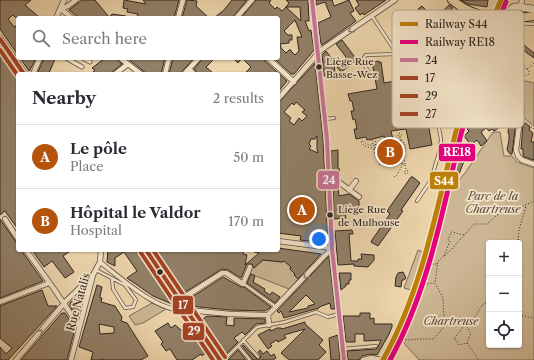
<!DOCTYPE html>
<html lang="en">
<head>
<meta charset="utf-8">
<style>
	:root { --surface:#fff; --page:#f7f7f7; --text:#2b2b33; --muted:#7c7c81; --line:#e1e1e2; --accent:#b45309 }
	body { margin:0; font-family:"Libre Caslon Text",serif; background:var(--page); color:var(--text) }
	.controls { position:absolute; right:12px; bottom:12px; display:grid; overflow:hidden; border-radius:4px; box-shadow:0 1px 3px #0004 }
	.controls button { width:36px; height:36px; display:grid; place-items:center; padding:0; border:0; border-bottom:1px solid var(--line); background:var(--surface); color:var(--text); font:20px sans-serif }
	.you { position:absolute; left:319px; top:239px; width:14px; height:14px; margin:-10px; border:3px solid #fff; border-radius:50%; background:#1a73e8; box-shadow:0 0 0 6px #1a73e833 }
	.badge { display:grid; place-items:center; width:26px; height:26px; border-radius:50%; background:var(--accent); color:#fff; font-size:13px; font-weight:700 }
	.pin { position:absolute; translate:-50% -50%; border:2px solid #fff; box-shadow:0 1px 4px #0006 }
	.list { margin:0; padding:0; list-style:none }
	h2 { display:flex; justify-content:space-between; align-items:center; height:52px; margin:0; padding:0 16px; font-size:17px }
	h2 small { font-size:13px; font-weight:400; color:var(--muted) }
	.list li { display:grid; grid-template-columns:26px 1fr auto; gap:12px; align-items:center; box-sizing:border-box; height:64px; padding:0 16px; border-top:1px solid var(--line) }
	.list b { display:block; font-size:15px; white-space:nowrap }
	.list p { margin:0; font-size:13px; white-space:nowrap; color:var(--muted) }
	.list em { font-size:13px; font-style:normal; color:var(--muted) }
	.icon { flex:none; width:22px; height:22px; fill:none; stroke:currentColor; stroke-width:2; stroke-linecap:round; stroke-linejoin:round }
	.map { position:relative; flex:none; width:534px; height:360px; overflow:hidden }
	.search { position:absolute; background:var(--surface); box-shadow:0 1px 3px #0004; left:16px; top:16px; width:264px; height:44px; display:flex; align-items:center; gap:10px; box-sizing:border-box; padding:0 14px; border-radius:4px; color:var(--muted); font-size:15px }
	.panel { position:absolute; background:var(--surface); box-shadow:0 1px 3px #0004; left:16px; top:72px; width:264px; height:180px; border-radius:4px }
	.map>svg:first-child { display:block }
	.green { fill:#ccb693; stroke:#7e6e5a; fill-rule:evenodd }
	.building { fill:#928068; stroke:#312520; fill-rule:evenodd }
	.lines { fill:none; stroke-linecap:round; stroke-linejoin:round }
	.service-casing { stroke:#605143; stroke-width:4 }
	.pedestrian-casing { stroke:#605143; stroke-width:5 }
	.minor-casing { stroke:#605143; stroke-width:6 }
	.tertiary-casing { stroke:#605143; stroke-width:8 }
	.secondary-casing { stroke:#312520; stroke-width:8 }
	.primary-casing { stroke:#312520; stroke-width:10 }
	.path { stroke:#312520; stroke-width:1; stroke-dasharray:1 2; stroke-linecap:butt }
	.service { stroke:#f3e3c8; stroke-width:2.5 }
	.pedestrian { stroke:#f3e3c8; stroke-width:3.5 }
	.minor { stroke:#f3e3c8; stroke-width:4.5 }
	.tertiary { stroke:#f3e3c8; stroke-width:6 }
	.secondary { stroke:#f3e3c8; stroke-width:7 }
	.primary { stroke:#ecd4ab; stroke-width:8 }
	.bus-1-casing { stroke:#f3e3c8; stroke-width:7 }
	.bus-2-casing { stroke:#f3e3c8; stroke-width:7 }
	.bus-3-casing { stroke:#f3e3c8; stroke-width:7 }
	.bus-4-casing { stroke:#f3e3c8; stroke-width:7 }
	.bus-1 { stroke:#ca7498; stroke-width:4 }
	.bus-2 { stroke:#a64224; stroke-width:4 }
	.bus-3 { stroke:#a64224; stroke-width:4 }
	.bus-4 { stroke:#a64224; stroke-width:4 }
	.rail-1-casing { stroke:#f3e3c8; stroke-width:8 }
	.rail-2-casing { stroke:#f3e3c8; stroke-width:8 }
	.rail-1 { stroke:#bc7f0a; stroke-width:5 }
	.rail-2 { stroke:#e5007d; stroke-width:5 }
	.oneway { stroke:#928474 }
	.bus-dot { fill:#312520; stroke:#f3e3c8; stroke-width:1.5 }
	.labels { text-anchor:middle; stroke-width:3.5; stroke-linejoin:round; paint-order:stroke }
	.bus-label { font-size:10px; fill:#312520; stroke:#f3e3c8; text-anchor:start }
	.park-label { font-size:11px; font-style:italic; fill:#58493d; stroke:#f3e3c8 }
	.street-label { font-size:11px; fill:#312520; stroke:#f3e3c8 }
	.key { fill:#f3e3c8; stroke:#b9aa96; stroke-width:1 }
	.key-label { font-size:11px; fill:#312520 }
	.line-badge { stroke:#f3e3c8; stroke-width:1.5 }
	.badge-label { font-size:11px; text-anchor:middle; font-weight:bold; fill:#fff }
</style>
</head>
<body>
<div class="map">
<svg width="534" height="360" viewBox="0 0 534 360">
	<rect width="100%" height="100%" fill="#ecd4ab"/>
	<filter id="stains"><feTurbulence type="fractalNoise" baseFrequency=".005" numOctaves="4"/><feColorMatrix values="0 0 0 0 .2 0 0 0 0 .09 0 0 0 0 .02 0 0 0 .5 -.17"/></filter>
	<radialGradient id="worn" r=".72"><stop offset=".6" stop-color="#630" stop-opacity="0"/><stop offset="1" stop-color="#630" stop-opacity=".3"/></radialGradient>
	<path class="green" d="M521 80 534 83V126L524 118V103Z
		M493 132H500L504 156H512L517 162 534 168V360H419L403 342 421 293 404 288 418 250 428 254 444 197 465 173ZM489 243H519V345H489Z
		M258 259 282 262 284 260 291 267 290 269 295 274 294 275 298 279 289 289 248 273 252 267 254 268 261 261Z
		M152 303 166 309 143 323 135 325 129 316Z"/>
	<path class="building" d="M0 0H31L25 5 40 18H16L13 15 8 19 14 27 18 25V55L0 29Z
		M82 0H95L109 17 112 14 126 16V18H79L69 10Z
		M124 0 146 4 143 0H179L174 18H136L138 14 127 12 128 9 123 8Z
		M187 0 197 1 196 6 209 18H182Z
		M232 0H247L232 18H214L224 10Z
		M256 0H271L269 3 275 9 277 7 282 11 286 7 301 21 300 7H286L289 3 286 0H308L309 21H305L309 31 311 30 314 50 294 74H291L274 58H278V18H241ZM295 20 302 37H297L299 51 295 55 291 51V50H289L286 53 281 48 280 44 289 43V40H292V35H288L284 31Z
		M316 0H332L334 6 349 0 354 11 350 13 356 21 322 45 321 44 318 23 331 17 325 2 316 5Z
		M356 0H386L364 15 363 13 360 15 355 8 359 5Z
		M461 0H488L487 7 468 4Z
		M449 5 453 8 439 22 436 18Z
		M422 6 438 23 435 26 431 21 430 23 418 9Z
		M520 37 525 46 534 53V58L519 47 516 39Z
		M342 40 357 60 341 72 337 67 346 60 345 58 346 57 336 44Z
		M0 47 18 74V229L5 211 0 215Z
		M326 51 334 62 335 73 324 76 322 55Z
		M20 58H36L30 70 29 71Z
		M44 58 55 59 49 73 37 74Z
		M105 58H115L122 64 110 74H94L93 72 95 70 92 68Z
		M127 58H165L161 74H147Z
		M173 58H194L180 74H169Z
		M203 58H215L206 67 214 74H198L194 69Z
		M233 58H264L265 61 287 81 278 92V74H244L251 67 242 58 238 63Z
		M379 61V63L381 62 384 83 395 81 394 72 398 71 397 65 418 61 423 89 406 92 404 102 408 103 409 111 406 112 411 120 427 117 432 145 410 149 406 129 391 131 397 156 395 157 396 161 388 162 384 136 373 139 367 140 366 137 356 139 354 129H357L355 119 353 120 351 111H354L352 101H350L348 94 377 89 372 62Z
		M315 63 323 138 328 243 300 240 301 236 278 233V135L280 132 278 130V103ZM296 102 305 110 302 112 307 116 302 121 299 118 294 125 289 121 291 118 284 112 292 103 294 105ZM317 136V149L318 153 309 149 311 146 309 144 311 139H315Z
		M512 84 515 93 516 121 512 154H510L507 150 509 140V133H508L509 122 501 128 500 127 494 131 492 129 489 131 486 128 481 132 487 141 481 146 477 140 471 145 464 136 469 131 467 129 474 125 489 113 490 114 508 110 509 94Z
		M525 123 530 127 529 130 533 133 531 142H534V160L524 157 523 155V149H521L523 125Z
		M338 150V168H339L340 176H337L332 174 331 151Z
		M459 154 466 156 459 174 452 171 457 163Z
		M411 177H413L420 183 401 210 403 211 378 246 371 242 372 240 390 214 387 211Z
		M333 183 338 187 339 196 349 194 359 201V213L345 214 346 218 334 219Z
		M0 219 18 245V250H21L43 281 0 298Z
		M352 230 353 234H349L351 261H358V259H362L361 254 374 255V260L368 267 354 266V264L338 265 335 231Z
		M278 248 321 254 298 279 294 275 295 274 290 269 291 267 284 261 282 262 263 260 254 268 252 264H247L241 278 228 270 222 269 182 294 151 250H206L207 252 210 250H244L243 254 247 255 245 265 259 253 254 252 255 250H278Z
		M32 250H72L63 256 74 272 65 278 52 261 44 267Z
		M108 250H136L146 264 148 263 177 306 153 296 127 278 137 271 124 252 115 258V266L107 262Z
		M329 256 335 309H331L330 303 319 307V308L317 309H315L284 318 281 311 279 313 277 311ZM306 295 315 304 308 306V308L289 312Z
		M403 272 406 278 404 280H402L401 287 395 286 396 277 398 273Z
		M339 273H351V280H349V284H346V286L341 290Z
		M251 274 255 276 253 282 265 289 264 291 270 295 272 292 280 297 275 303 247 283Z
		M223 277 241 287H244L271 307 265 311 230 310 190 306 186 301Z
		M97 285 102 287 100 296V298H102L101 302 115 306 122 317 121 321 127 323 148 356 141 360H105L101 359V360H91L93 352 79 347ZM99 324 114 327V333L100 334Z
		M42 290 48 306H57L8 360H0V347L6 354 12 348 0 338V306Z
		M83 290 85 291 77 317 70 306V303Z
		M62 313H65L75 328 67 360H21Z
		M360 313H370V319L374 318V324H392V327L388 336 377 355 370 354 362 356 359 360H348L347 351 376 349 378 347 381 340 364 341V334H355V342H346L343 316H360Z
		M207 316 227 317 226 325 234 326V318L265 319V323L256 324 245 335 242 332 234 338 238 342 224 356 200 321Z
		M305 322V324L323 340 319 345 326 352 318 360H289L281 353 305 329 284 335 286 338 278 342 277 340 270 344 272 346 268 349 258 335 270 329 271 331 277 328H281L282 329Z
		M168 323 171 328 175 325 181 330 190 324 208 351 202 356 201 354 192 360H177L170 349 166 351 161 344 163 342 155 331Z
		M338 335 340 360H331L329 338Z
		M243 345 257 359 260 358 261 356 258 352 260 350 263 354 267 351 271 356 274 354 276 358 273 360H253L242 346Z
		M238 350 246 360H228Z"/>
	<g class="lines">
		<defs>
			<path id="service" d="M515 21 517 23 534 24
				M454 39 455 48 451 50 448 49 447 45 448 43 454 40 459 31 457 21 463 9
				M397 54C407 53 418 52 426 60L441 139 440 149 431 180 417 201
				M372 77 363 63V59L366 55 397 54 372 16
				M325 119 334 118
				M454 162 460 138
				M96 270 125 285 136 300 133 307 125 308 113 289 112 279
				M244 284 276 307
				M243 340 258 357
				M238 346 250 360
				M343 349 376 346
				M224 360 257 327 285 322 316 312 328 317 339 314"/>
			<path id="pedestrian" d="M66 58 82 67
				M83 58 90 62
				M100 262C122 279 159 313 186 310"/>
			<path id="minor" d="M312 0 327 139 332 248 344 360
				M521 5 522 0
				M61 9 68 6 76 0
				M61 9 72 18
				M56 18 64 0
				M178 18 183 0
				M236 18 252 0
				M505 19 502 26 519 94 520 119 516 150 518 156 522 160 534 164
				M120 58 141 74
				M268 58 294 82
				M189 69 194 74
				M33 74 40 58
				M115 74 128 64
				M165 74 169 58
				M184 74 199 58
				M278 99 321 50 395 0
				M464 126C474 120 507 98 508 86 508 78 506 68 505 60L509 56
				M460 138 493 30 497 27 502 26
				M328 176 336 180 359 197
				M349 190 356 181
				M5 219 18 239
				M278 241 332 248
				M26 250 54 289 75 320 80 326
				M180 300 222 273H226L243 284 250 267
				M0 302 49 283
				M188 310 230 314 268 315 332 248
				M268 315 269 325
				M16 360 66 301 93 275
				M71 360 93 275 100 262 101 250
				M363 360 371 358 382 360"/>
			<path id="tertiary" d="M0 39 24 74
				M146 250 220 360"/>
			<path id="secondary" d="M505 19C515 0 516 8 534 9"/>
			<path id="primary" d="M452 0C474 19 506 21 534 16"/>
		</defs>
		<use href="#service" class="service-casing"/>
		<use href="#pedestrian" class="pedestrian-casing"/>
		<use href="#minor" class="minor-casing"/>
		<use href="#tertiary" class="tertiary-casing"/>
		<use href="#secondary" class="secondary-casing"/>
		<use href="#primary" class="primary-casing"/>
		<path class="path" d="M520 50 525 68
			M527 69 529 70V74L525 76 523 74V70L529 68 534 63
			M524 121 534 129
			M372 140 373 146
			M401 140C406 143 407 150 403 154
			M374 149 375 154H376L375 139
			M402 164 401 159 403 156
			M379 165 384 159 383 152C376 145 365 151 361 141H363C371 149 377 142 383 149L382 150
			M405 165 406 170 408 171V173L406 174 404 173 406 170
			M394 177 397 175 403 164H405L400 137 398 136 399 133 402 135 400 137
			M515 243 518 239
			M518 243 519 230 526 206
			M444 256 450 241 448 240 451 232 464 235
			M416 287 423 284 434 283
			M414 290C419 279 423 263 437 264
			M489 302 483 304C477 314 472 324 459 323 452 322 449 321 444 317L443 298 435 283 438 261 451 250 474 224H487L497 215 513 211 534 201
			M519 315 534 318
			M465 324 471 333 467 343 459 345 456 340 454 339Z
			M467 343 479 360
			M387 360 398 341 401 339 409 340 418 339H434L442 329 448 321"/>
		<use href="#service" class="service"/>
		<use href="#pedestrian" class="pedestrian"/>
		<use href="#minor" class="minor"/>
		<use href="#tertiary" class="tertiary"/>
		<use href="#secondary" class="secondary"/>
		<use href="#primary" class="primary"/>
		<defs>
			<path id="bus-1" d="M312 0 327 139 332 248 344 360"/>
			<path id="bus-2" d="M0 39 24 74
				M146 250 220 360"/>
			<path id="bus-3" d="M0 50 18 76
				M141 253 213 360"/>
			<path id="bus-4" d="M153 250 225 357"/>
		</defs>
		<use href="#bus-1" class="bus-1-casing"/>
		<use href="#bus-2" class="bus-2-casing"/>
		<use href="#bus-3" class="bus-3-casing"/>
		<use href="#bus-4" class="bus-4-casing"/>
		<use href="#bus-1" class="bus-1"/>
		<use href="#bus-2" class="bus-2"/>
		<use href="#bus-3" class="bus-3"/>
		<use href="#bus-4" class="bus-4"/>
		<defs>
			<path id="rail-1" d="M383 360C422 290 436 212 455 135 467 89 481 44 501 0"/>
			<path id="rail-2" d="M390 360C428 291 442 213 460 138 472 91 487 46 506 2"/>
		</defs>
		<use href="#rail-1" class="rail-1-casing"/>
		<use href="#rail-2" class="rail-2-casing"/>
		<use href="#rail-1" class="rail-1"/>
		<use href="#rail-2" class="rail-2"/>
	</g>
	<defs><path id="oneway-chevron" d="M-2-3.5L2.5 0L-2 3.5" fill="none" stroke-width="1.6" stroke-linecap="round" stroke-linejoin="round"/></defs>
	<g class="oneway">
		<use href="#oneway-chevron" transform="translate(351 30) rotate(145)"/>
		<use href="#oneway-chevron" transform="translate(306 276) rotate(133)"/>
		<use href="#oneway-chevron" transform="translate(40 332) rotate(-49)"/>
	</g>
	<g class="bus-dot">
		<circle cx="319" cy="67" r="3.5"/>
		<circle cx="330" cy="215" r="3.5"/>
		<circle cx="160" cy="272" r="3.5"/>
	</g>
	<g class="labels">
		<g class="bus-label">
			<text x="326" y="65">Liège Rue<tspan x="326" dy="13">Basse-Wez</tspan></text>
			<text x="338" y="213">Liège Rue<tspan x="338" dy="13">de Mulhouse</tspan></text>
		</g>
		<g class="park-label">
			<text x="493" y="200">Parc de la<tspan x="493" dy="13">Chartreuse</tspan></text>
			<text x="451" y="325">Chartreuse</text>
		</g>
		<g class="street-label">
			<text transform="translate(78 302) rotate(-74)" y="4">Rue Natalis</text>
		</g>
	</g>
	<rect x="392" y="10" width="132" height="118" rx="6" class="key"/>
	<rect x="400" y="22" width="18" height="4" fill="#bc7f0a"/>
	<rect x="400" y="40" width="18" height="4" fill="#e5007d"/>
	<rect x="400" y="58" width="18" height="4" fill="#ca7498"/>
	<rect x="400" y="76" width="18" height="4" fill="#a64224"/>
	<rect x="400" y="94" width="18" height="4" fill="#a64224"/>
	<rect x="400" y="112" width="18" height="4" fill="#a64224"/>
	<g class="key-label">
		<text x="425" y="28">Railway S44</text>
		<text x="425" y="46">Railway RE18</text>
		<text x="425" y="64">24</text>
		<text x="425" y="82">17</text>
		<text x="425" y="100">29</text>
		<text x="425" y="118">27</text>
	</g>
	<g class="line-badge">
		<rect x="438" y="143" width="38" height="19" rx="4" fill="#e5007d"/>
		<rect x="317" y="170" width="23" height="20" rx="4" fill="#ca7498"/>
		<rect x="429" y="171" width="30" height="19" rx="4" fill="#bc7f0a"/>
		<rect x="172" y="295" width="22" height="20" rx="4" fill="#a64224"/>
		<rect x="182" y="322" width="23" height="19" rx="4" fill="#a64224"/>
	</g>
	<g class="badge-label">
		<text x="457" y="156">RE18</text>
		<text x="329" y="184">24</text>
		<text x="444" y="185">S44</text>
		<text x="183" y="309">17</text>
		<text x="194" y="335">29</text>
	</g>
	<rect width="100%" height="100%" filter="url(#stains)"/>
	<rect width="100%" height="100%" fill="url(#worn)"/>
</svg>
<div class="controls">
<button>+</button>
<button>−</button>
<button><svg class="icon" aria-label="locate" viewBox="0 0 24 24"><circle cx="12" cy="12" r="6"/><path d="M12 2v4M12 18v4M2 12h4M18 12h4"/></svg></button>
</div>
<div class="you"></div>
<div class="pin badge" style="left:302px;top:210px">A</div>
<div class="pin badge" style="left:390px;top:152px">B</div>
<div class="search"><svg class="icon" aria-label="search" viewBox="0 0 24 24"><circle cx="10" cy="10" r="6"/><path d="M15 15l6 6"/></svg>Search here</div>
<section class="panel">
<h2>Nearby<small>2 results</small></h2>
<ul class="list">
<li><span class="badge">A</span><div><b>Le pôle</b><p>Place</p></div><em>50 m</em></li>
<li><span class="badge">B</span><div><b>Hôpital le Valdor</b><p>Hospital</p></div><em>170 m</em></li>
</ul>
</section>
</div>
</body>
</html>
